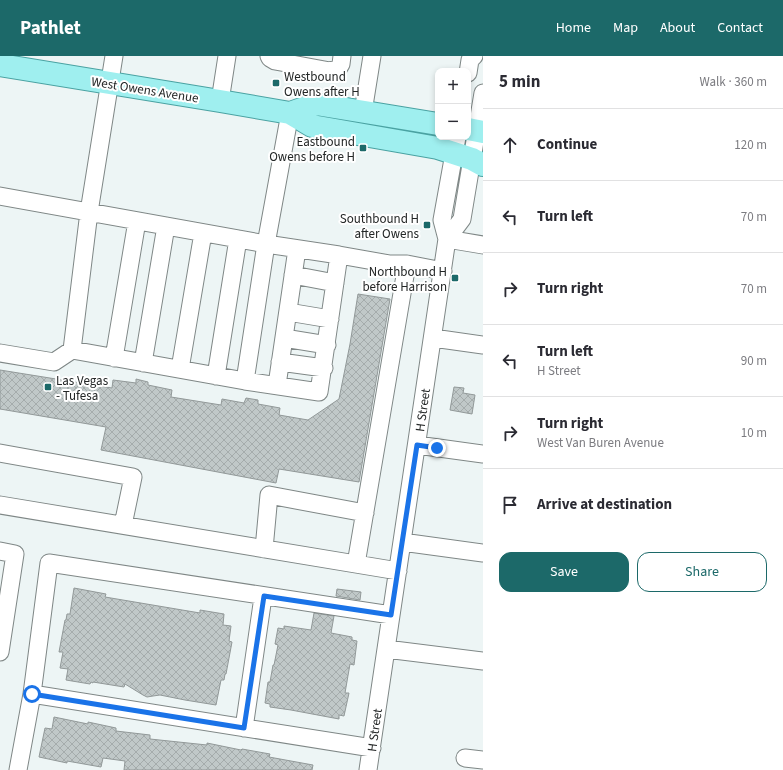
<!DOCTYPE html>
<html lang="en">
<head>
<meta charset="utf-8">
<style>
	:root { --surface:#fff; --page:#f2f2f3; --text:#2b2b33; --muted:#7c7c81; --line:#e1e1e2; --accent:#1c6969 }
	body { margin:0; font-family:"Source Sans 3",sans-serif; background:var(--page); color:var(--text) }
	.controls { position:absolute; right:12px; top:12px; display:grid; overflow:hidden; border-radius:8px; box-shadow:0 2px 6px #0003 }
	.controls button { width:36px; height:36px; display:grid; place-items:center; padding:0; border:0; border-bottom:1px solid var(--line); background:var(--surface); color:var(--text); font:20px sans-serif }
	.stop { position:absolute; width:12px; height:12px; margin:-9px; border:3px solid #1a73e8; border-radius:50%; background:#fff }
	.stop.end { background:#1a73e8; border-color:#fff; box-shadow:0 1px 4px #0008 }
	.list { margin:0; padding:0; list-style:none }
	h2 { display:flex; justify-content:space-between; align-items:center; height:52px; margin:0; padding:0 16px; font-size:17px }
	h2 small { font-size:13px; font-weight:400; color:var(--muted) }
	.list li { display:grid; grid-template-columns:26px 1fr auto; gap:12px; align-items:center; box-sizing:border-box; height:72px; padding:0 16px; border-top:1px solid var(--line) }
	.list b { display:block; font-size:15px; white-space:nowrap }
	.list p { margin:0; font-size:13px; white-space:nowrap; color:var(--muted) }
	.list em { font-size:13px; font-style:normal; color:var(--muted) }
	.actions { display:flex; gap:8px; padding:12px 16px }
	.actions a { flex:1; padding:9px 0; border:1px solid var(--accent); border-radius:12px; text-align:center; font-size:14px; color:var(--accent) }
	.actions .main { background:var(--accent); color:#fff }
	.icon { flex:none; width:22px; height:22px; fill:none; stroke:currentColor; stroke-width:2; stroke-linecap:round; stroke-linejoin:round }
	.map { position:relative; flex:none; width:483px; height:714px; overflow:hidden }
	header { display:flex; align-items:center; gap:24px; box-sizing:border-box; height:56px; padding:0 20px; background:var(--accent); color:#fff }
	header strong { font-size:19px }
	nav { display:flex; gap:22px; margin-inline-start:auto; font-size:14px }
	main { display:flex }
	aside { flex:1; background:var(--surface) }
	.map>svg:first-child { display:block }
	.building { fill:url(#building-cross-hatch); stroke:#929999 }
	.lines { fill:none; stroke-linecap:round; stroke-linejoin:round }
	.minor-casing { stroke:#7f8786; stroke-width:19 }
	.major-casing { stroke:#4aa2a2; stroke-width:24 }
	.minor { stroke:#fff; stroke-width:17 }
	.major { stroke:#9fefef; stroke-width:22 }
	.route { stroke:#1a73e8; stroke-width:5 }
	.poi-dot { fill:#1c6969; stroke:#fff; stroke-width:1.5 }
	.labels { text-anchor:middle; stroke-width:4; stroke-linejoin:round; paint-order:stroke }
	.poi-label { font-size:13px; fill:#232626; stroke:#fff; text-anchor:end }
	.street-label { font-size:13px; fill:#232626; stroke:#fff }
</style>
</head>
<body>
<header>
<strong>Pathlet</strong>
<nav><a>Home</a><a>Map</a><a>About</a><a>Contact</a></nav>
</header>
<main>
<div class="map">
<svg width="483" height="714" viewBox="0 0 483 714">
	<defs>
		<pattern id="building-cross-hatch" width="8" height="8" patternUnits="userSpaceOnUse"><rect width="8" height="8" fill="#c0c8c8"/><path d="M0 0l8 8M0 8l8-8" fill="none" stroke="#a5acac"/></pattern>
	</defs>
	<rect width="100%" height="100%" fill="#edf5f5"/>
	<path class="building" d="M358 238 390 243 359 426 279 413 276 427 101 394 106 371 0 353V314L112 332 113 324 136 327V323L148 326V329L172 334 171 341 221 349 222 343 244 347 246 342 258 344V348L280 352 279 359 308 364 339 343 350 288Z
		M454 331 464 332 463 337 475 339 472 358 450 354Z
		M74 532 106 538 105 541 200 557V554L224 558 223 569 231 570 229 585 232 586 226 618H225L224 624H221L216 649 185 644 160 639 153 640 147 641 143 639 125 628 124 631 93 626V627L91 626 90 628 66 624 68 613 60 612 63 596H59L65 564H66L67 558H70Z
		M337 533 361 536 360 544 336 540Z
		M314 557 334 560 331 577 352 581V584L357 585 354 609 350 608 345 637H349L344 660 339 659V663L291 654 270 651V648L265 647 268 626H270L273 609H274L278 589 275 588 278 572 284 573V570L311 574Z
		M54 661 88 668V666L116 672V675L150 679V683L207 689V687L241 694 242 693 270 698 269 701 313 709 312 714H124L125 705 103 702 101 711 67 705V707L39 701 45 672 52 673Z"/>
	<g class="lines">
		<defs>
			<path id="minor" d="M269 0 270 2 275 5 330 15 338 13 341 8 342 0
				M468 17 470 4 474 0
				M220 45 227 0
				M363 56 372 0
				M0 140 266 188 339 199 390 208H407
				M447 183 462 163 483 37
				M447 183 483 189
				M293 219 335 227
				M288 256 330 263
				M284 282 327 289
				M433 282 483 289
				M72 294 89 156 114 0
				M0 297 54 306 72 294 245 325 266 188 290 57
				M114 302 137 165
				M280 306 324 312
				M143 307 166 170
				M180 313 203 177
				M216 320 238 183
				M245 325 319 336 339 199
				M277 329 297 193
				M417 389 483 398
				M0 397 133 421 123 469
				M0 449 398 515
				M402 486 483 497
				M264 493 269 439 365 457
				M0 495 15 498 0 596
				M356 508 407 208 443 215
				M386 593 483 605
				M244 672 263 541
				M372 692 32 638 49 507 391 559
				M465 702 483 704
				M18 714 32 638
				M368 714 447 183 442 164 457 81"/>
			<path id="major" d="M0 9 220 45 290 57 312 70 438 92 472 103 483 109
				M290 57 316 48 438 68
				M468 73 483 76"/>
		</defs>
		<use href="#minor" class="minor-casing"/>
		<use href="#major" class="major-casing"/>
		<use href="#minor" class="minor"/>
		<use href="#major" class="major"/>
	</g>
	<g class="lines">
		<path class="route" d="M32 638 244 672 264 540 391 559 417 389 437 392"/>
	</g>
	<g class="poi-dot">
		<rect x="272" y="23" width="8" height="8" rx="2"/>
		<rect x="359" y="88" width="8" height="8" rx="2"/>
		<rect x="423" y="165" width="8" height="8" rx="2"/>
		<rect x="451" y="218" width="8" height="8" rx="2"/>
		<rect x="44" y="327" width="8" height="8" rx="2"/>
	</g>
	<g class="labels">
		<g class="poi-label">
			<text x="284" y="25" text-anchor="start">Westbound<tspan x="284" dy="15">Owens after H</tspan></text>
			<text x="355" y="90">Eastbound<tspan x="355" dy="15">Owens before H</tspan></text>
			<text x="419" y="167">Southbound H<tspan x="419" dy="15">after Owens</tspan></text>
			<text x="447" y="220">Northbound H<tspan x="447" dy="15">before Harrison</tspan></text>
			<text x="56" y="329" text-anchor="start">Las Vegas<tspan x="56" dy="15">- Tufesa</tspan></text>
		</g>
		<g class="street-label">
			<text transform="translate(145 33) rotate(9)" y="5">West Owens Avenue</text>
			<text transform="translate(422 354) rotate(-82)" y="5">H Street</text>
			<text transform="translate(374 674) rotate(-82)" y="5">H Street</text>
		</g>
	</g>
</svg>
<div class="controls">
<button>+</button>
<button>−</button>
</div>
<div class="stop" style="left:32px;top:638px"></div>
<div class="stop end" style="left:437px;top:392px"></div>
</div>
<aside>
<h2>5 min<small>Walk · 360 m</small></h2>
<ul class="list">
<li><svg class="icon" aria-label="ahead" viewBox="0 0 24 24"><path d="M12 20V5M6 11l6-6 6 6"/></svg><div><b>Continue</b></div><em>120 m</em></li>
<li><svg class="icon" aria-label="left" viewBox="0 0 24 24"><path d="M17 20v-9H6M10 6l-5 5 5 5"/></svg><div><b>Turn left</b></div><em>70 m</em></li>
<li><svg class="icon" aria-label="right" viewBox="0 0 24 24"><path d="M7 20v-9h11M14 6l5 5-5 5"/></svg><div><b>Turn right</b></div><em>70 m</em></li>
<li><svg class="icon" aria-label="left" viewBox="0 0 24 24"><path d="M17 20v-9H6M10 6l-5 5 5 5"/></svg><div><b>Turn left</b><p>H Street</p></div><em>90 m</em></li>
<li><svg class="icon" aria-label="right" viewBox="0 0 24 24"><path d="M7 20v-9h11M14 6l5 5-5 5"/></svg><div><b>Turn right</b><p>West Van Buren Avenue</p></div><em>10 m</em></li>
<li><svg class="icon" aria-label="arrive" viewBox="0 0 24 24"><path d="M6 21V4h12l-3 4 3 4H6"/></svg><div><b>Arrive at destination</b></div></li>
</ul>
<div class="actions"><a class="main">Save</a><a>Share</a></div>
</aside>
</main>
</body>
</html>
